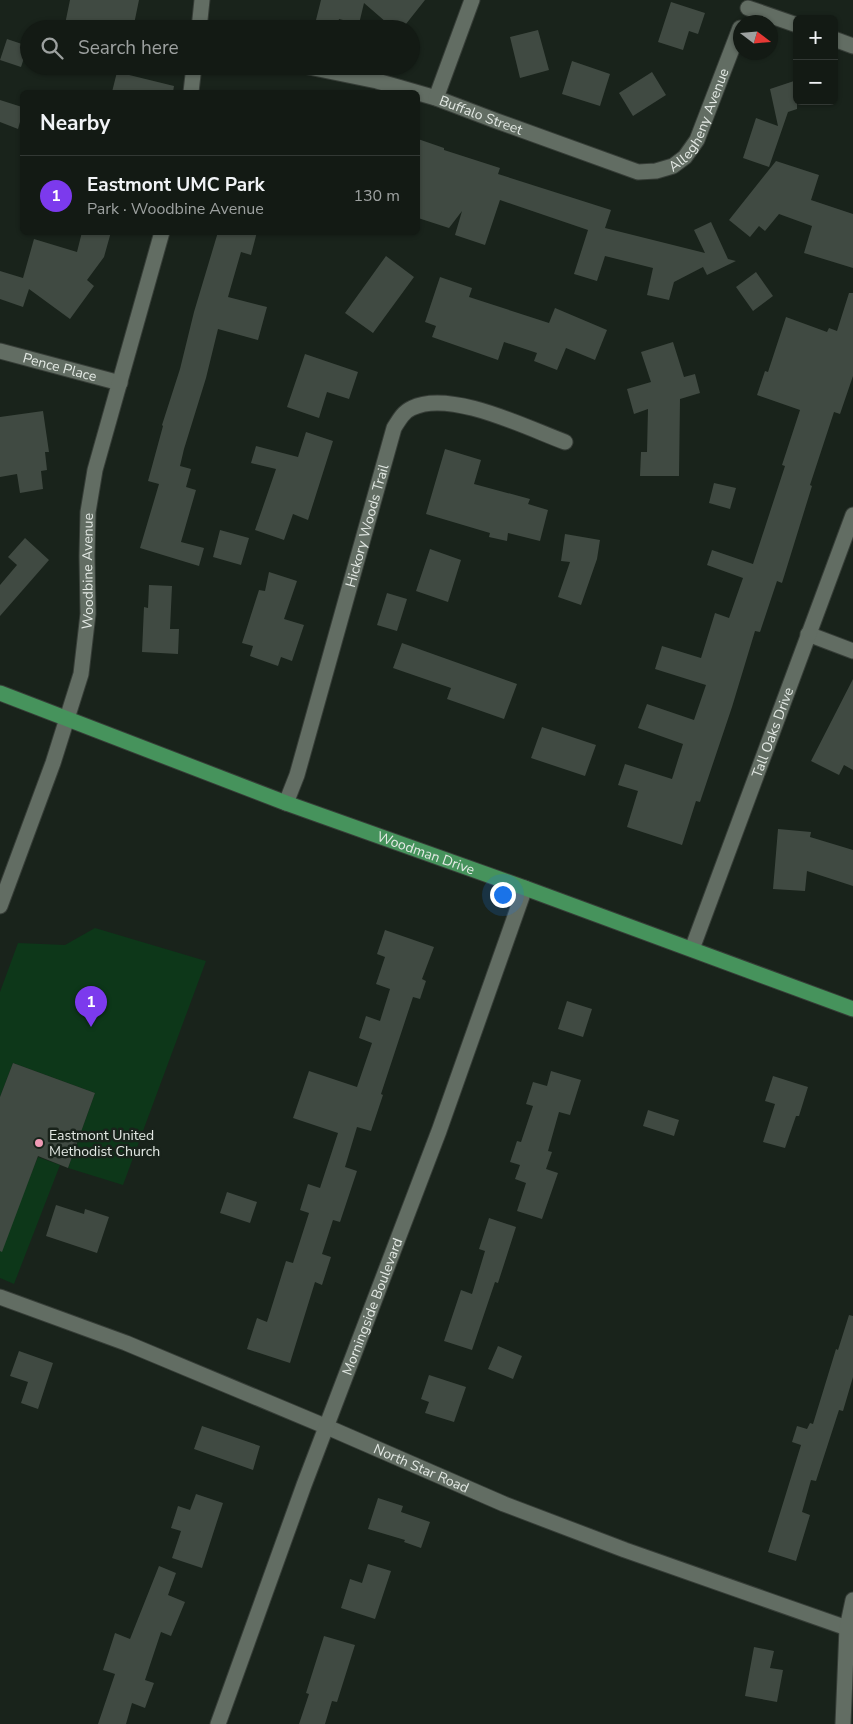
<!DOCTYPE html>
<html lang="en">
<head>
<meta charset="utf-8">
<style>
	:root { --surface:#131a14; --page:#202722; --text:#f1f3f6; --muted:#9da1a0; --line:#323834; --accent:#7c3aed }
	body { margin:0; font-family:"Nunito Sans",sans-serif; background:var(--page); color:var(--text) }
	.controls { position:absolute; right:15px; top:15px; display:grid; overflow:hidden; border-radius:8px; box-shadow:0 1px 4px #0004 }
	.controls button { width:45px; height:45px; display:grid; place-items:center; padding:0; border:0; border-bottom:1px solid var(--line); background:var(--surface); color:var(--text); font:25px sans-serif }
	.compass { position:absolute; left:733px; top:15px; width:45px; height:45px; border-radius:50%; background:var(--surface); box-shadow:0 1px 4px #0004; rotate:106deg }
	.you { position:absolute; left:502px; top:894px; width:18px; height:18px; margin:-12px; border:4px solid #fff; border-radius:50%; background:#1a73e8; box-shadow:0 0 0 8px #1a73e833 }
	.badge { display:grid; place-items:center; width:32px; height:32px; border-radius:50%; background:var(--accent); color:#fff; font-size:16px; font-weight:700 }
	.pin { position:absolute; translate:-50% -41px; filter:drop-shadow(0 1px 2px #0008) }
	.pin::after { content:''; position:absolute; top:26px; width:18px; height:15px; background:inherit; clip-path:polygon(0 0,100% 0,50% 100%) }
	.list { margin:0; padding:0; list-style:none }
	h2 { display:flex; justify-content:space-between; align-items:center; height:65px; margin:0; padding:0 20px; font-size:21px }
	h2 small { font-size:16px; font-weight:400; color:var(--muted) }
	.list li { display:grid; grid-template-columns:32px 1fr auto; gap:15px; align-items:center; box-sizing:border-box; height:80px; padding:0 20px; border-top:1px solid var(--line) }
	.list b { display:block; font-size:19px; white-space:nowrap }
	.list p { margin:0; font-size:16px; white-space:nowrap; color:var(--muted) }
	.list em { font-size:16px; font-style:normal; color:var(--muted) }
	.icon { flex:none; width:28px; height:28px; fill:none; stroke:currentColor; stroke-width:2; stroke-linecap:round; stroke-linejoin:round }
	.map { position:relative; flex:none; width:853px; height:1724px; overflow:hidden }
	.search { position:absolute; background:var(--surface); box-shadow:0 1px 4px #0004; left:20px; top:20px; width:400px; height:55px; display:flex; align-items:center; gap:12px; box-sizing:border-box; padding:0 18px; border-radius:28px; color:var(--muted); font-size:19px }
	.panel { position:absolute; background:var(--surface); box-shadow:0 1px 4px #0004; left:20px; top:90px; width:400px; height:145px; border-radius:8px }
	.map>svg:first-child { display:block }
	.green { fill:#0d3719 }
	.building { fill:#404a42 }
	.lines { fill:none; stroke-linecap:round; stroke-linejoin:round }
	.minor-casing { stroke:#363d37; stroke-width:17 }
	.primary-casing { stroke:#363d37; stroke-width:17 }
	.minor { stroke:#626d63; stroke-width:15 }
	.primary { stroke:#46935c; stroke-width:15 }
	.poi-dot { fill:#f09ab5; stroke:#19231b; stroke-width:2 }
	.labels { text-anchor:middle; stroke-width:5; stroke-linejoin:round; paint-order:stroke }
	.street-label { font-size:14px; fill:#e3e9e4; stroke:#19231b }
	.poi-label { font-size:14px; fill:#e3e9e4; stroke:#19231b; text-anchor:start }
</style>
</head>
<body>
<div class="map">
<svg width="853" height="1724" viewBox="0 0 853 1724">
	<rect width="100%" height="100%" fill="#19231b"/>
	<path class="green" d="M95 928 206 961 123 1185 68 1168 95 1093 13 1063 0 1097V992L18 943 65 945Z
		M38 1157 60 1165 14 1284 0 1278V1217L12 1221Z"/>
	<path class="building" d="M70 0H139L133 29H64Z
		M321 0H425L402 29H394L364 3 359 24 339 19 337 29 315 24Z
		M671 2 705 13 698 34 689 31 683 50 658 42Z
		M538 30 549 70 520 78 510 37Z
		M7 39 28 46 21 67 0 60Z
		M572 61 610 74 600 106 562 94Z
		M117 72 174 86 173 92H112Z
		M652 72 666 95 633 116 619 93Z
		M797 80V109L788 112 769 167 743 158 756 118 778 126 770 89Z
		M0 100 22 107V115L18 129 0 122Z
		M418 139 444 148V150L500 168 498 174 611 210 605 228 705 253 694 230 711 222 728 259 736 261 707 275 703 267 674 282 669 300 647 295 653 268 605 256 597 281 574 274 588 230 500 200 485 245 455 235 462 211 449 228 418 218Z
		M776 161 819 175 811 200 853 214V268L804 253 812 226 779 214 765 231 759 226 750 237 729 220Z
		M82 232H111L104 257 87 280 94 286 70 319 29 289 23 307 0 299V271L23 278 34 239 77 252Z
		M218 232H257L251 255 241 252 228 297 267 307 258 340 218 329 206 378 184 449 180 466 191 469 186 487 196 490 181 542 204 548 199 566 140 548 159 484 148 481 163 426 162 425 180 369 194 312Z
		M386 256 414 277 373 333 345 313Z
		M756 272 773 296 753 311 736 287Z
		M440 277 472 288 469 297 549 323 555 308 607 330 595 360 566 348 557 370 534 361 537 353 504 342 498 360 432 337 436 326 425 322Z
		M849 293H853V376L840 414 834 412 810 485 812 486 782 583 777 581 760 632 755 631 732 707 700 802 696 801 682 845 627 827 638 791 618 785 625 764 672 779 683 744 638 728 647 704 694 720 706 685 655 669 662 646 701 658 715 613 729 618 743 578 707 565 712 550 753 564 785 466 782 465 800 410 757 395 765 371 768 372 786 317 827 332 829 328 837 331Z
		M673 342 684 377 695 374 700 393 680 399 679 476H640L641 452H647L648 409 634 414 627 389 651 382 641 352Z
		M305 354 358 372 349 399 327 392 319 418 287 407Z
		M43 411 49 452H45L47 470 41 471 43 489 20 493 17 474 0 477V417Z
		M306 432 333 441 308 520 293 514 284 540 255 530 276 469 251 463 256 446 298 457Z
		M445 449 481 460 474 484 530 499 528 504 548 510 540 541 508 533 507 541 489 537 490 533 426 514Z
		M714 483 736 488 730 509 709 503Z
		M220 530 249 538 241 565 213 557Z
		M565 534 600 540 597 559 581 605 558 597 570 562 561 561Z
		M25 538 49 560 0 616V585L17 565 8 557Z
		M430 549 461 560 448 602 416 591Z
		M269 572 297 581 284 619 304 625 292 661 281 657 278 666 250 656 253 646 242 643 259 590 265 591Z
		M149 585 172 586 170 629H179L178 654 142 652 144 607 148 608Z
		M387 593 407 599 397 631 377 625Z
		M402 643 517 684 504 719 447 699 451 688 393 668Z
		M853 679V770L844 765 839 775 811 761Z
		M542 727 596 745 585 776 531 758Z
		M778 829 811 832 810 837 853 850V886L807 871 805 891 773 889Z
		M385 930 434 947 422 979 426 981 420 999 413 997 381 1094 383 1095 371 1131 357 1127 345 1167 357 1171 340 1222 333 1220 322 1254 331 1257 322 1285 315 1282 290 1363 247 1349 257 1318 267 1322 286 1261 293 1263 309 1213 300 1210 308 1184 320 1188 338 1133 293 1118 309 1071 357 1087 372 1043 359 1038 366 1016 380 1021 390 989 376 984 385 957 377 954Z
		M567 1001 592 1009 583 1037 558 1029Z
		M13 1063 95 1093 68 1168 38 1156 2 1252 0 1251V1097Z
		M551 1071 581 1080 570 1115 559 1112 548 1151 552 1152 546 1169 558 1173 542 1219 517 1211 526 1183 515 1179 520 1165 510 1162 517 1141 521 1142 533 1106 526 1104 533 1082 547 1086Z
		M773 1076 808 1087 799 1116H796L785 1148 763 1142 775 1104 765 1101Z
		M648 1110 679 1120 674 1136 643 1126Z
		M227 1192 257 1202 250 1223 220 1213Z
		M56 1205 84 1214 85 1209 109 1217 97 1253 46 1236Z
		M489 1218 516 1227 498 1283 495 1282 472 1350 444 1341 461 1290 472 1294 485 1251 479 1249Z
		M849 1315 853 1316V1377L843 1411 839 1410 816 1481 811 1480 802 1512 810 1515 796 1561 768 1552 801 1445 792 1442 797 1426 807 1429 810 1423 813 1424 836 1349 838 1350Z
		M498 1346 522 1356 513 1379 488 1369Z
		M19 1351 53 1363 38 1409 21 1403 28 1382 10 1376Z
		M429 1375 466 1387 454 1422 425 1413 429 1402 421 1399Z
		M202 1426 260 1446 253 1470 194 1449Z
		M196 1494 223 1503 202 1568 172 1558 181 1531 171 1528 178 1506 190 1510Z
		M378 1498 403 1506 401 1512 430 1522 421 1548 404 1542 405 1540 368 1529Z
		M368 1564 391 1571 375 1619 341 1608 350 1579 362 1583Z
		M159 1566 176 1573 168 1595 185 1602 171 1636 161 1632 145 1680 154 1683 145 1708 132 1703 126 1724H98L115 1674 103 1670 115 1633 130 1639Z
		M324 1636 355 1645 337 1702 332 1701 325 1724H299L309 1694 306 1693Z
		M754 1647 774 1651 770 1668 783 1670 777 1702 745 1696Z"/>
	<g class="lines">
		<defs>
			<g id="minor">
				<path d="M748 8 797 25"/>
				<path d="M199 29 202 0"/>
				<path d="M834 39 853 46"/>
				<path id="s1" d="M304 66 377 81 436 98 494 120 638 172 656 171 673 166 685 157 697 140 740 28"/>
				<path d="M191 92 194 66"/>
				<path d="M436 98 472 0"/>
				<path id="s2" d="M0 351 120 383"/>
				<path d="M808 634 853 651"/>
				<path id="s3" d="M286 803 297 775 394 428C399 420 403 412 412 408 450 389 527 428 565 442"/>
				<path id="s4" d="M0 906 53 763 81 674 88 614 87 556 88 512 95 470 162 232"/>
				<path id="s5" d="M692 949 853 515"/>
				<path id="s6" d="M0 1297 126 1343 327 1427 504 1504 625 1550 847 1628"/>
				<path id="s7" d="M218 1724 304 1485 439 1131 525 888"/>
				<path d="M843 1724 847 1628 853 1600"/>
			</g>
			<g id="primary">
				<path id="s8" d="M0 693 286 803 525 888 853 1009"/>
			</g>
		</defs>
		<use href="#minor" class="minor-casing"/>
		<use href="#primary" class="primary-casing"/>
		<use href="#minor" class="minor"/>
		<use href="#primary" class="primary"/>
	</g>
	<circle class="poi-dot" cx="39" cy="1143" r="5"/>
	<g class="labels">
		<g class="street-label">
			<text dy="5" stroke="none"><textPath href="#s1" startOffset="184">Buffalo Street</textPath></text>
			<text dy="5" stroke="none"><textPath href="#s1" startOffset="441">Allegheny Avenue</textPath></text>
			<text dy="5" stroke="none"><textPath href="#s2" startOffset="62">Pence Place</textPath></text>
			<text dy="5" stroke="none"><textPath href="#s3" startOffset="289">Hickory Woods Trail</textPath></text>
			<text dy="5" stroke="none"><textPath href="#s4" startOffset="349">Woodbine Avenue</textPath></text>
			<text dy="5" stroke="none"><textPath href="#s5" startOffset="231">Tall Oaks Drive</textPath></text>
			<text dy="5" stroke="none"><textPath href="#s8" startOffset="455">Woodman Drive</textPath></text>
			<text dy="5" stroke="none"><textPath href="#s7" startOffset="445">Morningside Boulevard</textPath></text>
			<text dy="5" stroke="none"><textPath href="#s6" startOffset="455">North Star Road</textPath></text>
		</g>
		<g class="poi-label">
			<text x="49" y="1140">Eastmont United<tspan x="49" dy="16">Methodist Church</tspan></text>
		</g>
	</g>
</svg>
<div class="controls">
<button>+</button>
<button>−</button>
</div>
<svg class="compass" viewBox="-18 -18 36 36"><path d="M0-13l5 13h-10z" fill="#e53935"/><path d="M0 13l5-13h-10z" fill="#9da1a0"/></svg>
<div class="you"></div>
<div class="pin badge" style="left:91px;top:1027px">1</div>
<div class="search"><svg class="icon" aria-label="search" viewBox="0 0 24 24"><circle cx="10" cy="10" r="6"/><path d="M15 15l6 6"/></svg>Search here</div>
<section class="panel">
<h2>Nearby<small></small></h2>
<ul class="list">
<li><span class="badge">1</span><div><b>Eastmont UMC Park</b><p>Park · Woodbine Avenue</p></div><em>130 m</em></li>
</ul>
</section>
</div>
</body>
</html>
